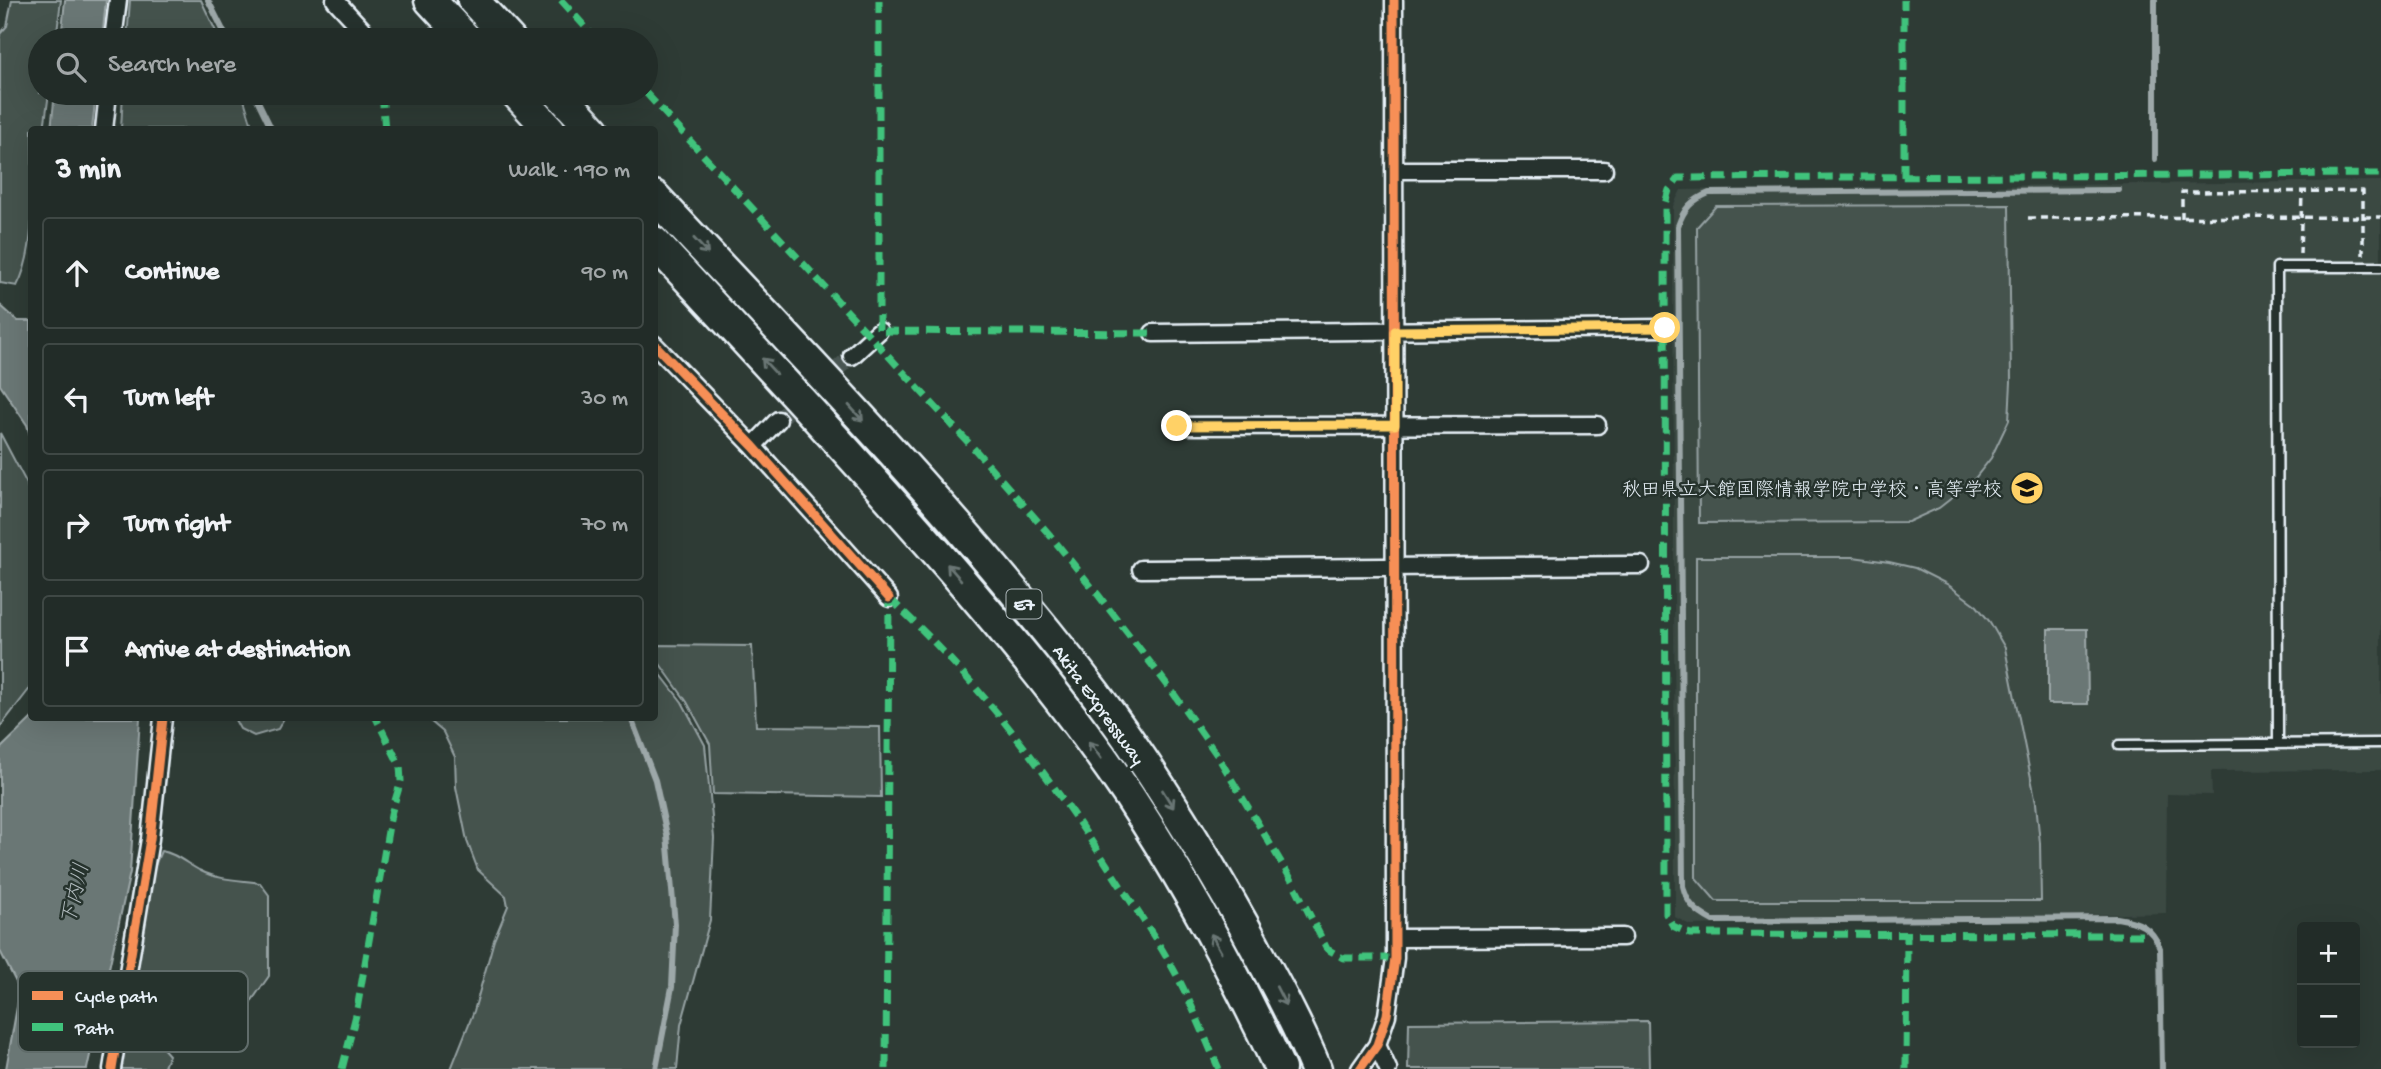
<!DOCTYPE html>
<html lang="en">
<head>
<meta charset="utf-8">
<style>
	:root { --surface:#222c28; --page:#2e3834; --text:#f1f3f6; --muted:#a2a7a8; --line:#3f4845 }
	body { margin:0; font-family:"Gochi Hand","Klee One",sans-serif; background:var(--page); color:var(--text) }
	.controls { position:absolute; right:21px; bottom:21px; display:grid; overflow:hidden; border-radius:7px; box-shadow:0 7px 28px #0002 }
	.controls button { width:63px; height:63px; display:grid; place-items:center; padding:0; border:0; border-bottom:2px solid var(--line); background:var(--surface); color:var(--text); font:35px sans-serif }
	.stop { position:absolute; width:21px; height:21px; margin:-16px; border:5px solid #ffd166; border-radius:50%; background:#fff }
	.stop.end { background:#ffd166; border-color:#fff; box-shadow:0 2px 7px #0008 }
	.list { margin:0; padding:0; list-style:none }
	h2 { display:flex; justify-content:space-between; align-items:center; height:91px; margin:0; padding:0 28px; font-size:30px }
	h2 small { font-size:23px; font-weight:400; color:var(--muted) }
	.list li { display:grid; grid-template-columns:46px 1fr auto; gap:21px; align-items:center; box-sizing:border-box; height:112px; margin:0 14px 14px; padding:0 14px; border:2px solid var(--line); border-radius:7px }
	.list b { display:block; font-size:26px; white-space:nowrap }
	.list em { font-size:23px; font-style:normal; color:var(--muted) }
	.icon { flex:none; width:38px; height:38px; fill:none; stroke:currentColor; stroke-width:2; stroke-linecap:round; stroke-linejoin:round }
	.map { position:relative; flex:none; width:2381px; height:1069px; overflow:hidden }
	.search { position:absolute; background:var(--surface); box-shadow:0 7px 28px #0002; left:28px; top:28px; width:630px; height:77px; display:flex; align-items:center; gap:18px; box-sizing:border-box; padding:0 24px; border-radius:38px; color:var(--muted); font-size:26px }
	.panel { position:absolute; background:var(--surface); box-shadow:0 7px 28px #0002; left:28px; top:126px; width:630px; height:595px; border-radius:7px }
	.map>svg:first-child { display:block }
	.built { fill:#3b4843 }
	.green { fill:#45524e; stroke:#96a2a3; stroke-width:2 }
	.water { fill:#6b7775; stroke:#9da8a9; stroke-width:2 }
	.lines { fill:none; stroke-linecap:round; stroke-linejoin:round }
	.stream { stroke:#9da8a9; stroke-width:6 }
	.minor-tunnel { stroke:#4a5652; stroke-width:16; stroke-dasharray:16 8; stroke-linecap:butt }
	.service-casing { stroke:#e8f1f8; stroke-width:13 }
	.minor-casing { stroke:#e8f1f8; stroke-width:21 }
	.motorway-casing { stroke:#e8f1f8; stroke-width:35 }
	.path { stroke:#e8f1f8; stroke-width:3.5; stroke-dasharray:7 5; stroke-linecap:butt }
	.service { stroke:#26332d; stroke-width:8 }
	.minor { stroke:#26332d; stroke-width:16 }
	.motorway { stroke:#26332d; stroke-width:30 }
	.quiet { stroke:#40c37c; stroke-width:7; stroke-dasharray:14 7; stroke-linecap:butt }
	.cycleway-casing { stroke:#26332d; stroke-width:13 }
	.cycleway { stroke:#f78f57; stroke-width:9 }
	.oneway { stroke:#6a7674 }
	.route { stroke:#ffd166; stroke-width:9 }
	.labels { text-anchor:middle; stroke-width:5; stroke-linejoin:round; paint-order:stroke }
	.shield { fill:#26332d; stroke:#aeb8bb; stroke-width:2 }
	.shield-label { font-size:18px; font-weight:bold; fill:#e8f1f8 }
	.poi-label { font-size:19px; fill:#e8f1f8; stroke:#26332d; text-anchor:end }
	.street-label { font-size:19px; fill:#e8f1f8; stroke:#26332d }
	.water-label { font-size:21px; font-style:italic; fill:#b0babd; stroke:#26332d }
	.key { fill:#26332d; stroke:#606c6a; stroke-width:2 }
	.key-label { font-size:19px; fill:#e8f1f8 }
</style>
</head>
<body>
<div class="map">
<svg width="2381" height="1069" viewBox="0 0 2381 1069">
	<rect width="100%" height="100%" fill="#2e3b35"/>
	<filter id="ink" filterUnits="userSpaceOnUse"><feTurbulence type="fractalNoise" baseFrequency=".0143" numOctaves="2"/><feDisplacementMap in="SourceGraphic" scale="14" xChannelSelector="R" yChannelSelector="G"/><feConvolveMatrix kernelMatrix="1 2 1 2 8 2 1 2 1" color-interpolation-filters="sRGB"/></filter>
	<g filter="url(#ink)">
		<path class="built" d="M2381 181V770L2211 771 2212 795 2167 794 2166 913 1690 925 1675 917 1673 206 1681 190Z"/>
		<path class="green" d="M12 0H61L56 40H40V93H49L44 129 32 130C32 174 38 248 17 286L0 283V34L7 26Z
			M130 0H201L220 40H127Z
			M123 93H242L253 129H121Z
			M2009 205 2011 382 2009 420 1991 458 1972 482 1939 508 1908 522 1699 523 1697 227 1716 206Z
			M0 433 27 484 32 508 31 687 0 727Z
			M1696 557H1853L1889 562 1915 568 1947 584 1977 606 1990 622 2005 648 2036 803 2040 843 2041 901H1716L1696 878Z
			M654 645 752 646 756 726 880 727 881 797 713 794 710 744 687 702 655 657Z
			M655 667 682 702 705 745 714 838 710 920 681 1025 677 1069H451L474 1011 494 940 508 906 506 896 478 870 467 841 456 787 455 757 443 732 430 721 419 718H654Z
			M234 718H284L278 729 254 736 240 729Z
			M161 851C176 853 188 865 201 871 218 880 241 880 260 883L269 895V976L248 1006 197 1002C174 1024 158 1021 137 998 136 953 142 892 161 851Z
			M1648 1021 1649 1069H1408L1409 1023Z
			M132 1034 152 1036 169 1055 163 1069H120L122 1046Z"/>
		<path class="water" d="M65 0H106L102 40H61Z
			M55 93H96L92 129H51Z
			M0 305 18 321H31V439L27 425 0 385Z
			M2048 629H2087L2088 704H2048Z
			M32 718H140L130 872 87 1069H6L20 990 0 951V749Z"/>
		<g class="lines">
			<path class="stream" d="M208 0 228 40
				M2155 0V159
				M254 93 272 130
				M2119 190 1709 193C1692 200 1684 208 1678 226L1683 886C1687 904 1696 912 1713 921L2117 918C2138 921 2152 927 2160 948L2162 1069
				M631 718 655 780 667 835 675 924 672 987 656 1069"/>
			<path class="minor-tunnel" d="M778 420 852 356"/>
			<defs>
				<path id="service" d="M2278 744 2277 267H2381
					M2119 745 2381 743"/>
				<path id="minor" d="M335 0 372 40
					M113 40 118 0
					M104 130 108 93
					M1394 170H1604
					M1153 333 1665 328
					M654 344 753 446 889 598
					M852 356 879 331
					M1177 426 1597 425
					M753 446 778 420
					M1141 569 1641 565
					M1395 938 1623 937
					M1377 1045 1388 1069
					M112 1069 150 839 163 718
					M1360 1069 1377 1045 1387 1015 1395 958 1394 0"/>
				<path id="motorway" d="M430 0 467 40
					M473 0 510 40
					M516 93 550 130
					M559 93 593 130
					M654 196C805 358 961 517 1095 693 1150 766 1199 846 1244 926 1269 973 1296 1020 1316 1069
					M654 242C755 351 856 459 953 571 1015 643 1076 717 1129 796 1186 883 1236 975 1280 1069"/>
			</defs>
			<use href="#service" class="service-casing"/>
			<use href="#minor" class="minor-casing"/>
			<use href="#motorway" class="motorway-casing"/>
			<path class="path" d="M2028 218 2381 217
				M2182 218V192L2363 191V256
				M2300 254 2302 192"/>
			<use href="#service" class="service"/>
			<use href="#minor" class="minor"/>
			<use href="#motorway" class="motorway"/>
			<path class="quiet" d="M561 0 597 40
				M879 0V331L1153 333
				M382 93 385 130
				M646 93 977 452 1049 534 1099 596 1169 687 1217 755 1294 884 1327 949 1343 958H1395
				M1904 177V0
				M889 598C979 681 1053 780 1118 882 1135 908 1152 932 1167 958 1188 993 1202 1032 1219 1069
				M2142 935 1690 934 1673 926 1666 914 1665 204 1669 190 1678 178 2381 174
				M342 1069 356 1015 391 814 401 781 400 766 376 718
				M886 1069 889 598
				M1906 1069 1907 934"/>
			<defs>
				<path id="cycleway" d="M654 344 753 446 889 598
					M112 1069 150 839 163 718
					M1360 1069 1377 1045 1387 1015 1395 958 1394 0"/>
			</defs>
			<use href="#cycleway" class="cycleway-casing"/>
			<use href="#cycleway" class="cycleway"/>
		</g>
		<defs><path id="oneway-shaft" d="M-6 0H5M1.5-3L5.5 0L1.5 3" fill="none" stroke-width="1.6" stroke-linecap="round" stroke-linejoin="round" transform="scale(1.75)"/></defs>
		<g class="oneway">
			<use href="#oneway-shaft" transform="translate(701 246) rotate(47)"/>
			<use href="#oneway-shaft" transform="translate(769 366) rotate(-133)"/>
			<use href="#oneway-shaft" transform="translate(856 413) rotate(48)"/>
			<use href="#oneway-shaft" transform="translate(954 572) rotate(-131)"/>
			<use href="#oneway-shaft" transform="translate(1095 750) rotate(-126)"/>
			<use href="#oneway-shaft" transform="translate(1168 799) rotate(58)"/>
			<use href="#oneway-shaft" transform="translate(1216 943) rotate(-119)"/>
			<use href="#oneway-shaft" transform="translate(1281 996) rotate(63)"/>
		</g>
	</g>
	<g class="lines" filter="url(#ink)">
		<path class="route" d="M1177 426 1395 425V331L1665 328"/>
	</g>
	<defs>
		<symbol id="school-disc" viewBox="-11 -11 22 22"><circle r="9.5" fill="#ffd166" stroke="#26332d"/><path d="M0-5L7-2L0 1L-7-2ZM-4 1L0 2.5L4 1V4Q0 6-4 4Z" fill="#111"/></symbol>
	</defs>
	<g fill-rule="evenodd">
		<use href="#school-disc" x="2008" y="469" width="38" height="38"/>
	</g>
	<g class="labels">
		<rect class="shield" x="1006.5" y="589.5" width="35" height="29" rx="5"/>
		<g class="shield-label">
			<text x="1024" y="610">E7</text>
		</g>
		<g class="poi-label">
			<text x="2002" y="495">秋田県立大館国際情報学院中学校・高等学校</text>
		</g>
		<g class="street-label">
			<text transform="translate(1100 704) rotate(54)" y="7">Akita Expressway</text>
		</g>
		<g class="water-label">
			<text transform="translate(74 894) rotate(-77)" y="7">下内川</text>
		</g>
	</g>
	<rect x="18" y="971" width="230" height="81" rx="10" class="key"/>
	<rect x="32" y="991" width="31" height="9" fill="#f78f57"/>
	<rect x="32" y="1023" width="31" height="8" fill="#40c37c"/>
	<g class="key-label">
		<text x="75" y="1002">Cycle path</text>
		<text x="75" y="1034">Path</text>
	</g>
</svg>
<div class="controls">
<button>+</button>
<button>−</button>
</div>
<div class="stop" style="left:1665px;top:328px"></div>
<div class="stop end" style="left:1177px;top:426px"></div>
<div class="search"><svg class="icon" aria-label="search" viewBox="0 0 24 24"><circle cx="10" cy="10" r="6"/><path d="M15 15l6 6"/></svg>Search here</div>
<section class="panel">
<h2>3 min<small>Walk · 190 m</small></h2>
<ul class="list">
<li><svg class="icon" aria-label="ahead" viewBox="0 0 24 24"><path d="M12 20V5M6 11l6-6 6 6"/></svg><div><b>Continue</b></div><em>90 m</em></li>
<li><svg class="icon" aria-label="left" viewBox="0 0 24 24"><path d="M17 20v-9H6M10 6l-5 5 5 5"/></svg><div><b>Turn left</b></div><em>30 m</em></li>
<li><svg class="icon" aria-label="right" viewBox="0 0 24 24"><path d="M7 20v-9h11M14 6l5 5-5 5"/></svg><div><b>Turn right</b></div><em>70 m</em></li>
<li><svg class="icon" aria-label="arrive" viewBox="0 0 24 24"><path d="M6 21V4h12l-3 4 3 4H6"/></svg><div><b>Arrive at destination</b></div></li>
</ul>
</section>
</div>
</body>
</html>
